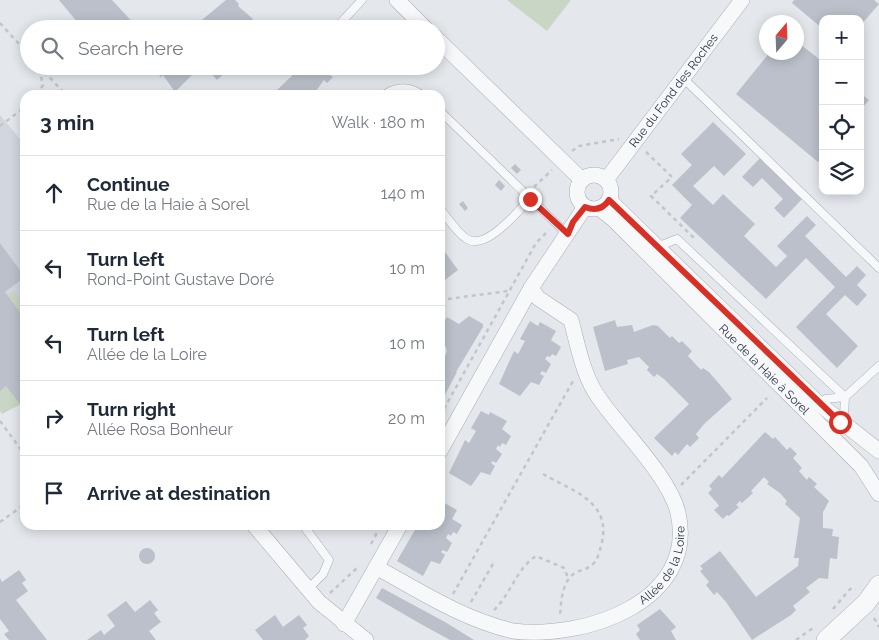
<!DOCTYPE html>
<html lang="en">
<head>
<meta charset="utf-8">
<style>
	:root { --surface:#fff; --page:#f2f2f3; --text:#1f2937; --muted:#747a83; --line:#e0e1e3 }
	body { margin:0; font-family:Raleway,sans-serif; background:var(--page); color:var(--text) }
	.controls { position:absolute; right:15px; top:15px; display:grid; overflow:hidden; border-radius:10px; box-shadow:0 2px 12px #0003 }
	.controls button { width:45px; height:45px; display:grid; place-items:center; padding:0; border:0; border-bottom:1px solid var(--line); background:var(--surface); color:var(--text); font:25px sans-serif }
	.compass { position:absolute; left:759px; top:15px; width:45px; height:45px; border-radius:50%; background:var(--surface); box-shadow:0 2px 12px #0003; rotate:19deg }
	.stop { position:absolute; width:15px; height:15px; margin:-11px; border:4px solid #d93025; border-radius:50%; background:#fff }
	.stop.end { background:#d93025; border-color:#fff; box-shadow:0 1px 5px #0008 }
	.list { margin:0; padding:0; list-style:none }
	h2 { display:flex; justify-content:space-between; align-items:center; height:65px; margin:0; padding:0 20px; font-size:21px }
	h2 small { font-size:16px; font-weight:400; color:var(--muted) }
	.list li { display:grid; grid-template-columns:32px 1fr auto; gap:15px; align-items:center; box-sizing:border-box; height:75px; padding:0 20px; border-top:1px solid var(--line) }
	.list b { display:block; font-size:19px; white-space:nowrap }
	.list p { margin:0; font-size:16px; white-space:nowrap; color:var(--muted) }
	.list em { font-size:16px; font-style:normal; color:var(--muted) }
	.icon { flex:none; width:28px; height:28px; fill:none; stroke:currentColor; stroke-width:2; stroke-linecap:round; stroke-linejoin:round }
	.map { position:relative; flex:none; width:879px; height:640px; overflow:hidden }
	.search { position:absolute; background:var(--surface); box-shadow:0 2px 12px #0003; left:20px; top:20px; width:425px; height:55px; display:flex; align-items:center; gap:12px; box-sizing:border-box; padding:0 18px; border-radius:28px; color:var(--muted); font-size:19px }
	.panel { position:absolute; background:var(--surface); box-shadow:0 2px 12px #0003; left:20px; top:90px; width:425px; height:440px; border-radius:15px }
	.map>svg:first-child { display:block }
	.built { fill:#d2d6de }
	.green { fill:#c9d6c5 }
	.building { fill:#bbc0ca }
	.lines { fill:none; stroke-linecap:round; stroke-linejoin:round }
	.service-casing { stroke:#a9aeb7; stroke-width:9 }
	.minor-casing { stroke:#a9aeb7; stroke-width:16 }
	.tertiary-casing { stroke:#a9aeb7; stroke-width:20 }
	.path { stroke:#c2c5cb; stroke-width:2.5; stroke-dasharray:4 4; stroke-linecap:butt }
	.service { stroke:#f7f8fa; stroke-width:8 }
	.minor { stroke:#f7f8fa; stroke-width:15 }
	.tertiary { stroke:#f7f8fa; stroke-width:19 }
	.route { stroke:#d93025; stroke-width:6 }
	.labels { text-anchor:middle; stroke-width:4.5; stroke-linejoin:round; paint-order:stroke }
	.street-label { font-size:12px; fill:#2b3445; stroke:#f4f6f9 }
</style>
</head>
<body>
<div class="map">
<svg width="879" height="640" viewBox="0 0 879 640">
	<rect width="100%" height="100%" fill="#e4e7ec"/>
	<path class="built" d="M0 115 25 145V357L0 325Z"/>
	<path class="green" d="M507 0H571L547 31Z
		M13 291 25 304V402L2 414 0 411V300Z"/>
	<path class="building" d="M59 0H112L139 29H83Z
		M226 0H235L239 4 238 6 253 19 243 29H191Z
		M794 0H874L879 4 860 26V19H823V29L792 3Z
		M367 20 376 29H356L365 21Z
		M796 41 823 62V156L818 162 736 94 770 52H796Z
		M154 66H198L199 68 175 92 163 75 161 77 152 68Z
		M204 66H232L217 80Z
		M302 66H317L333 77 327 83 324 80 313 95H272Z
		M860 93 869 100 860 110Z
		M713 122 746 154 724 176 714 166 693 186 713 205 723 194 755 224 744 236 776 267 787 256 777 246 807 216 816 225 805 236 846 277 857 266 866 275 857 285 867 295 857 306 845 295 826 314 858 346 837 368 796 327 835 287 806 258 766 299 680 218 692 205 672 185 692 165 681 154Z
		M760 158 802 199 784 218 774 208 783 199 762 178 753 187 742 177Z
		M515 164 521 170 517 174 511 168Z
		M499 180 505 186 501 191 495 185Z
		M463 201 468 208 465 211 459 204Z
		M0 243 25 277 5 292 25 319V410L6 386 0 391Z
		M440 245 458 270 445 280 440 277Z
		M469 316 483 324V327L456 372H457L440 404V362L442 363 447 351 446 347 440 343V327L447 317 459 324Z
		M615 320 617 327 632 325 634 332 653 325 658 326 670 338 672 336 679 343 682 341 692 351 688 356 701 370 703 368 709 372 732 399 704 424 696 434 699 438 690 447 687 444 678 455 675 452 672 456 654 438 689 404 664 379 657 374 654 377 647 370 649 367 639 357 627 360 628 364 605 371 593 327Z
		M530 321 538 326 540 322 556 331 551 340 561 347 556 356 552 354 550 357 547 356 545 359 551 364 546 373 542 371 540 374 544 376 539 385 531 382 520 396 499 384 514 351 518 354 525 341 520 339Z
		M481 411 489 415 490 412 507 421 502 429 511 436 506 445 502 443 500 447 498 445 496 449 502 454 496 463 493 461 491 463 495 466 490 475 481 472 471 486 449 473 465 440 469 443 476 431 471 428Z
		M765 432 773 439 775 437 787 450 790 447 797 454 793 458 802 468 799 471 807 480 809 477 817 484 814 487 829 501 823 512V528L833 529 832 536 839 537 837 559 830 558 828 579 819 578 806 588 810 592 793 606 796 610 791 615 752 640 726 602 717 592 714 595 706 585 709 582 700 571 703 569 700 566 720 551 756 597 798 566 799 558H794L800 518 785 504 787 501 780 493 767 484 769 482 764 477 751 491 753 493 742 503 740 501 736 505 739 507 729 516 727 515 723 519 714 510 719 506 717 503 708 493 712 489 709 486 719 475 722 478Z
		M441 501 457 510 452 519 462 525 457 534 453 532 451 536 448 534 446 538 452 543 447 552 443 550 441 552 445 555 440 564 431 561 423 576 397 561 416 528 420 530 423 525H440Z
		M139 556a8 8 0 1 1 16 0a8 8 0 1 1-16 0Z
		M19 570 26 580 22 583 28 591 16 600 47 640H9L4 634 9 631 0 619V578L2 582Z
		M382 588 445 622 474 640H450L419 623 376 598Z
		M150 600 158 610 154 613 161 622 149 631 156 640H87L101 630 104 635 115 626 107 615 126 601 135 612Z
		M660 609 676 627 671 631 676 640H640L636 634 640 630 637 625Z
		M275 615 283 627 299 615 307 625 303 628 309 636 305 640H263L255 630Z"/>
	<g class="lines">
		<defs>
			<path id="service" d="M335 29 362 0
				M682 77 879 268
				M384 95C397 86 409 86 422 95
				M440 111 567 234
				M440 209C448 218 457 233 467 239 486 251 518 211 530 199
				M657 247 677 239 845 397 844 415 840 422
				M819 404 826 399 845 397 879 366
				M303 525 329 560 323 574 308 589"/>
			<g id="minor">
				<path d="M397 0 426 29"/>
				<path d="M436 38 582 180"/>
				<circle cx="594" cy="192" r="17"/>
				<path id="s1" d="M606 180 742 0"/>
				<path d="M609 200 819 404 879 451"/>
				<path id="s2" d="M599 208 614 220 861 466 879 494"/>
				<path d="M440 451 531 288 585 207"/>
				<path d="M254 525 319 602 366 640"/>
				<path id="s3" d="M376 567C421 592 463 619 513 631 585 640 698 601 678 513 670 477 620 429 599 398 583 376 578 346 571 320L538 298 531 288"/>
				<path d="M344 624 400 525"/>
			</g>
			<path id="tertiary" d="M826 640 866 603 879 585"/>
		</defs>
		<use href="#service" class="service-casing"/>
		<use href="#minor" class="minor-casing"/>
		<use href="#tertiary" class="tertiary-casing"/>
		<path class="path" d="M0 23 29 55
			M39 66 66 95
			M37 95 43 85 39 68
			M0 126 25 107
			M572 151 579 146 619 139
			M646 152 672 177 651 196 695 239
			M534 187 552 170
			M440 300 508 291
			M440 416 536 243 549 230
			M0 421 25 455
			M543 474C572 491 611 501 602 542 600 549 599 557 594 563 589 569 583 569 577 572 562 579 561 601 560 616
			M681 485 767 398
			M0 522 25 504
			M371 544 381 525
			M330 593 357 568
			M453 594 573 381
			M471 602 494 562
			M833 609 850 589H856
			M494 610C511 594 516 569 536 556L564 568 568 578
			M874 618 879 627
			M796 640 813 628"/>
		<use href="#service" class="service"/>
		<use href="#minor" class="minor"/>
		<use href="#tertiary" class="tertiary"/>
	</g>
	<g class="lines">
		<path class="route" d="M530 199 568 234 573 222 585 207C595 211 603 209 609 200L840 422"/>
	</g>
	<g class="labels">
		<g class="street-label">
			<text dy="4" stroke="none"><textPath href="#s1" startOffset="112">Rue du Fond des Roches</textPath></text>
			<text dy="4" stroke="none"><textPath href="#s2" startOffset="231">Rue de la Haie à Sorel</textPath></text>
			<text dy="4" stroke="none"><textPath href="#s3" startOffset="330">Allée de la Loire</textPath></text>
		</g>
	</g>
</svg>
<div class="controls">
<button>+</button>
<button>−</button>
<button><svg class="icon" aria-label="locate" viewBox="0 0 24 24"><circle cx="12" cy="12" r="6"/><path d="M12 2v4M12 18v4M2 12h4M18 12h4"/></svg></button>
<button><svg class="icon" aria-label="layers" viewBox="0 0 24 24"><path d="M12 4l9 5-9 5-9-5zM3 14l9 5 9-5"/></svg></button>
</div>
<svg class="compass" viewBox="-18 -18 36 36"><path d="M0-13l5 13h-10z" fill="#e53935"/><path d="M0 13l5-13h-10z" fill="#747a83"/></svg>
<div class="stop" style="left:840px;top:422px"></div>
<div class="stop end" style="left:530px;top:199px"></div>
<div class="search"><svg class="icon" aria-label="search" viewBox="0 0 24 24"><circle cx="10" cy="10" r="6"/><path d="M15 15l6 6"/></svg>Search here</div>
<section class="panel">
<h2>3 min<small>Walk · 180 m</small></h2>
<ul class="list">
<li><svg class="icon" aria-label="ahead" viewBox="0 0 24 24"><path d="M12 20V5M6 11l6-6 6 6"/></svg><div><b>Continue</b><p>Rue de la Haie à Sorel</p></div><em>140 m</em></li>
<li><svg class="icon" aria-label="left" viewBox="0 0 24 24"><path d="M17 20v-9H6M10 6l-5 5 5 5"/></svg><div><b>Turn left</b><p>Rond-Point Gustave Doré</p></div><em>10 m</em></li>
<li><svg class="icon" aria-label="left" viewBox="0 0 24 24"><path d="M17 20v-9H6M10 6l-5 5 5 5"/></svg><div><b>Turn left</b><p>Allée de la Loire</p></div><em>10 m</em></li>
<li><svg class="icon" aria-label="right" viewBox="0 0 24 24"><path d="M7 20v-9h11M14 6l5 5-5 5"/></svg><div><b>Turn right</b><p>Allée Rosa Bonheur</p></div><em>20 m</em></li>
<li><svg class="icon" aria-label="arrive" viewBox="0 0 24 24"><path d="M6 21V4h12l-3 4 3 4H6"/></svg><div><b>Arrive at destination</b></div></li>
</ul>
</section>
</div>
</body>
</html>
